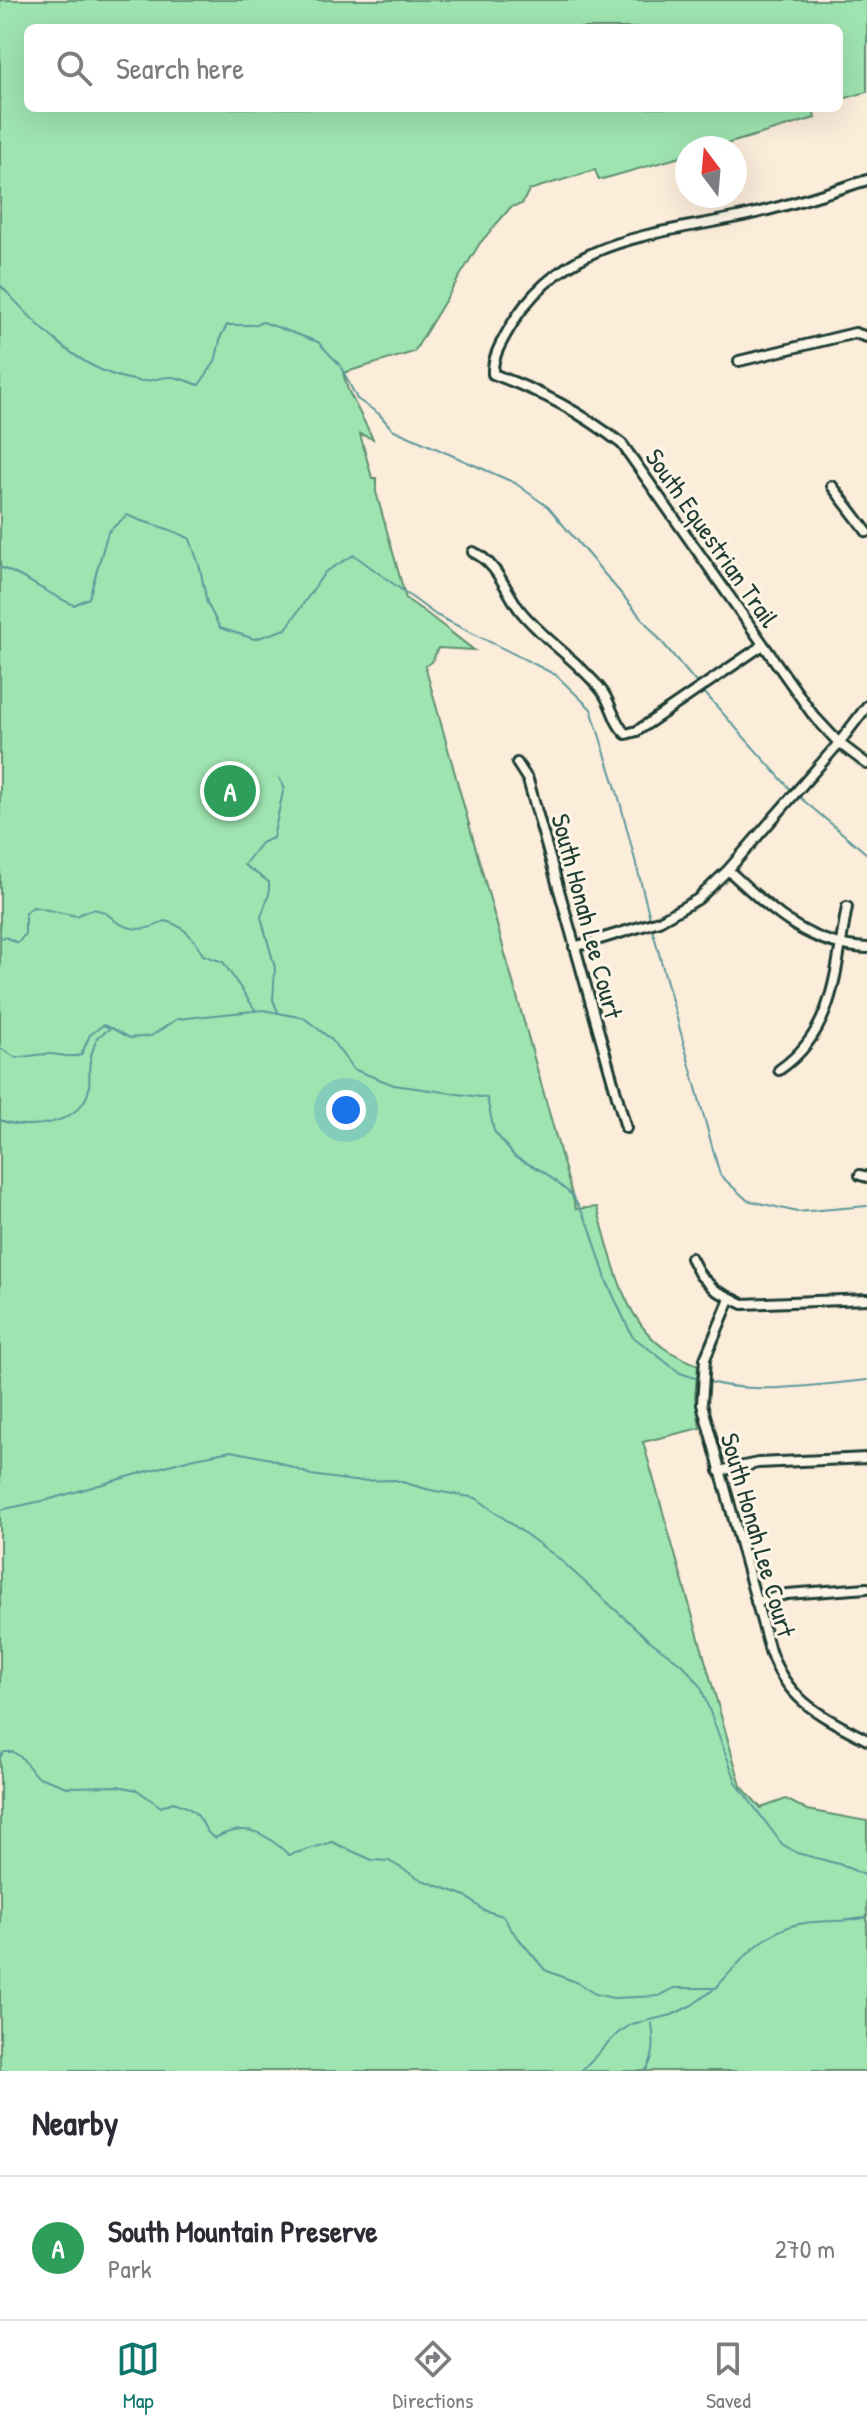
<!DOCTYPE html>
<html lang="en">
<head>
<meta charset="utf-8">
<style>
	:root { --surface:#fff; --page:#f2f2f3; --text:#2b2b33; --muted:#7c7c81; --line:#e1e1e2; --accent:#0f766e }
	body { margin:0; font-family:"Patrick Hand",sans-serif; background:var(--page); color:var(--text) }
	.compass { position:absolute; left:675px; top:136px; width:72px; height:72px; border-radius:50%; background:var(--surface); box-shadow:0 8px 32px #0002; rotate:344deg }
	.you { position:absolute; left:346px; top:1110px; width:28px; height:28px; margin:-20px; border:6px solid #fff; border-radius:50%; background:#1a73e8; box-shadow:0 0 0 12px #1a73e833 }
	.badge { display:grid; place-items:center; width:52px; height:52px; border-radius:50%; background:var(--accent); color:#fff; font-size:26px; font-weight:700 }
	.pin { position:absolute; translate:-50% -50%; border:4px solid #fff; box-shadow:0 2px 8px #0006 }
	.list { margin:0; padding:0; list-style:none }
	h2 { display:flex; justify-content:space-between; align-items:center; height:104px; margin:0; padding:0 32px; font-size:34px }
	h2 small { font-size:26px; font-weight:400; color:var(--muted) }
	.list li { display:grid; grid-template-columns:52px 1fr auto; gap:24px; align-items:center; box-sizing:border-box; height:144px; padding:0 32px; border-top:2px solid var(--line) }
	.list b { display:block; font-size:30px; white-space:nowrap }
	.list p { margin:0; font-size:26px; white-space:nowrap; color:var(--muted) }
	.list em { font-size:26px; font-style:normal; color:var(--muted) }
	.icon { flex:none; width:44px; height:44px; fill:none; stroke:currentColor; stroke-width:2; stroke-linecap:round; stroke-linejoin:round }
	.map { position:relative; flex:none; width:867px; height:2071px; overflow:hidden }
	.search { position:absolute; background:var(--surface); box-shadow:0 8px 32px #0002; left:24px; right:24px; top:24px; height:88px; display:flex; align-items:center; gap:20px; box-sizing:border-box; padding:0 28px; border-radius:12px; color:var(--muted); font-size:30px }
	.sheet { height:248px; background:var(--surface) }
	nav { display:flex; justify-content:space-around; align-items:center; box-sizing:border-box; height:112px; border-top:2px solid var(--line); background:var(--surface); font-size:22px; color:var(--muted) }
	nav a { display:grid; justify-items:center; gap:4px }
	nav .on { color:var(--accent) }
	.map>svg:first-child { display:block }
	.green { fill:#9ee4b0; stroke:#5e9072; stroke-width:2 }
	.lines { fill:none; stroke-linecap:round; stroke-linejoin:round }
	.stream { stroke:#5c999b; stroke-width:2 }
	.minor-casing { stroke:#1f3d34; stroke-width:14 }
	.minor { stroke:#fcf5e5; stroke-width:8 }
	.labels { text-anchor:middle; stroke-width:6; stroke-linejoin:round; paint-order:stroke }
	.street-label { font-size:26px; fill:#1f3d34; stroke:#fcf5e5 }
</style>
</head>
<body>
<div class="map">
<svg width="867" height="2071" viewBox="0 0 867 2071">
	<rect width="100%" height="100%" fill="#fcecda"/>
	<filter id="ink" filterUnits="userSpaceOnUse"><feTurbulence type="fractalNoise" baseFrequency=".0125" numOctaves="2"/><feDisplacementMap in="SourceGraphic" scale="16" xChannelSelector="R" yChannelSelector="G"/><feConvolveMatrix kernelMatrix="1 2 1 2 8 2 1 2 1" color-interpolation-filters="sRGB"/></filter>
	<g filter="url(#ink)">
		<path class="green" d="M0 0H867V92L839 100V28H28V108H813L815 118 713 148H687V156H684L599 180 595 170 529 190 522 204 511 207 480 243 414 352 343 373 348 390 373 439 360 434 372 478H376V492L406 599C430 614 451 633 474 650L438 648 432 662 425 666 576 1209 597 1207C611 1254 621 1317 664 1348 674 1355 687 1360 698 1365L695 1396 700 1428 643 1442 741 1786 761 1808 786 1799 807 1810 867 1821V2071H0Z"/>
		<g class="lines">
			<path class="stream" d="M0 285C39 326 79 373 139 381 149 382 160 377 170 377 179 377 190 382 199 385L215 362 221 336 227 325H253L263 322 318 342 340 365 357 399 379 414 392 429 515 483 548 507 699 686
				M0 567C26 577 48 594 74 605L89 598 108 532 127 515C148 525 170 527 190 539L200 568 207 603 220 628 255 639 286 629 325 572 354 555 436 615 556 675 591 709 619 798 651 922
				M703 691 792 791
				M797 795 867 854
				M652 928 720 1175 747 1200 797 1212 867 1206
				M0 938 5 937 18 943 25 934V913L33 907 77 916C85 912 92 907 101 911 107 912 112 919 117 922 133 932 150 930 165 921 184 925 195 939 203 955L223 962 256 1011
				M278 1012 273 1000 275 968 261 917 269 894V882L244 865 261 843 273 838 284 787 279 778
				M0 1048 16 1058C26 1057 38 1054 49 1054 61 1054 68 1059 81 1055L90 1035 103 1025 110 1028
				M0 1120C28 1131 77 1125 88 1093 91 1083 88 1072 90 1061 91 1053 95 1045 97 1037L111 1028 130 1038 151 1036 177 1019 263 1010 304 1018 331 1039 353 1069 394 1085 487 1098 494 1131 515 1157 544 1172 572 1195 589 1225 607 1282 632 1336 680 1373 701 1380
				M707 1381C749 1395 822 1385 867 1380
				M0 1510 47 1500 190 1459 231 1451 271 1459 311 1475 354 1481 395 1480 430 1490 476 1498 557 1557 650 1641 684 1666 700 1685 737 1784 782 1844 797 1853 839 1864 867 1876
				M0 1757 4 1752H13L22 1758 36 1776 67 1787 118 1786 137 1790 161 1807 173 1802C183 1805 191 1808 198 1816 205 1825 205 1833 215 1838 247 1821 265 1833 289 1855L332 1842 372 1860 389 1861 422 1880 466 1896 483 1910 503 1916 510 1928 545 1970 578 1983 595 1994 613 1998 659 1996 674 1988H716C740 1961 768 1927 805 1923 826 1920 846 1923 867 1917
				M581 2071 618 2033 632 2024 672 2015 692 2005 713 1990
				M645 2071C656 2057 654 2040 652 2023"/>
			<defs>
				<path id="minor" d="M867 180C826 193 785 207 743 216 653 235 560 238 509 329 501 343 492 357 493 374 544 393 579 411 622 444L813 715 839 743 867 764
					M739 361 855 333 867 337
					M832 486 867 532
					M473 552C496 562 505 589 519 609 543 640 578 660 602 691 612 704 614 724 626 734L637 731 763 645
					M517 763 528 780 626 1128
					M728 870C771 909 805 945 867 948
					M574 947 659 921 698 899 728 870 839 743 867 706
					M779 1070C836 1031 835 969 847 907
					M860 1175 867 1177
					M691 1258 700 1275 715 1290 743 1304 867 1299
					M730 1299 705 1359 702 1404 770 1651C788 1702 822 1716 867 1740
					M719 1471 758 1463 867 1458
					M756 1602 787 1594 867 1588"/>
			</defs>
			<use href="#minor" class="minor-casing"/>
			<use href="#minor" class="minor"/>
		</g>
	</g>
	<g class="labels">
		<g class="street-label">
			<text transform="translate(712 538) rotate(55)" y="9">South Equestrian Trail</text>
			<text transform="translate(587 916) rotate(75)" y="9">South Honah Lee Court</text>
			<text transform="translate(758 1535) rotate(74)" y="9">South Honah Lee Court</text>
		</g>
	</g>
</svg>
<svg class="compass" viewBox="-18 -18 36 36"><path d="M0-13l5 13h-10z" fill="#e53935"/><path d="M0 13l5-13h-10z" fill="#7c7c81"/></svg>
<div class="you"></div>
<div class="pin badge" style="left:230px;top:791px;background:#2e9e5b">A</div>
<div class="search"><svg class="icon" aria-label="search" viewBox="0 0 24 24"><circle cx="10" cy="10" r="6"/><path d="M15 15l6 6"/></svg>Search here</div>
</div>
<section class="sheet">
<h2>Nearby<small></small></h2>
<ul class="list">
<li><span class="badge" style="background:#2e9e5b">A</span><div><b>South Mountain Preserve</b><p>Park</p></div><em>270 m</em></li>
</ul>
</section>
<nav>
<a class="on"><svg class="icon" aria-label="map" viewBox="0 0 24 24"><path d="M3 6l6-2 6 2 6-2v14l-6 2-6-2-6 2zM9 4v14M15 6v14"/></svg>Map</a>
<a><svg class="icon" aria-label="directions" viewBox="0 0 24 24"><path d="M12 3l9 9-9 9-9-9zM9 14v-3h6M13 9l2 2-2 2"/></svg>Directions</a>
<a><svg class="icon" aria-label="saved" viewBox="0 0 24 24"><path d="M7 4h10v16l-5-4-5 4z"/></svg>Saved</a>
</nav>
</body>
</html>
